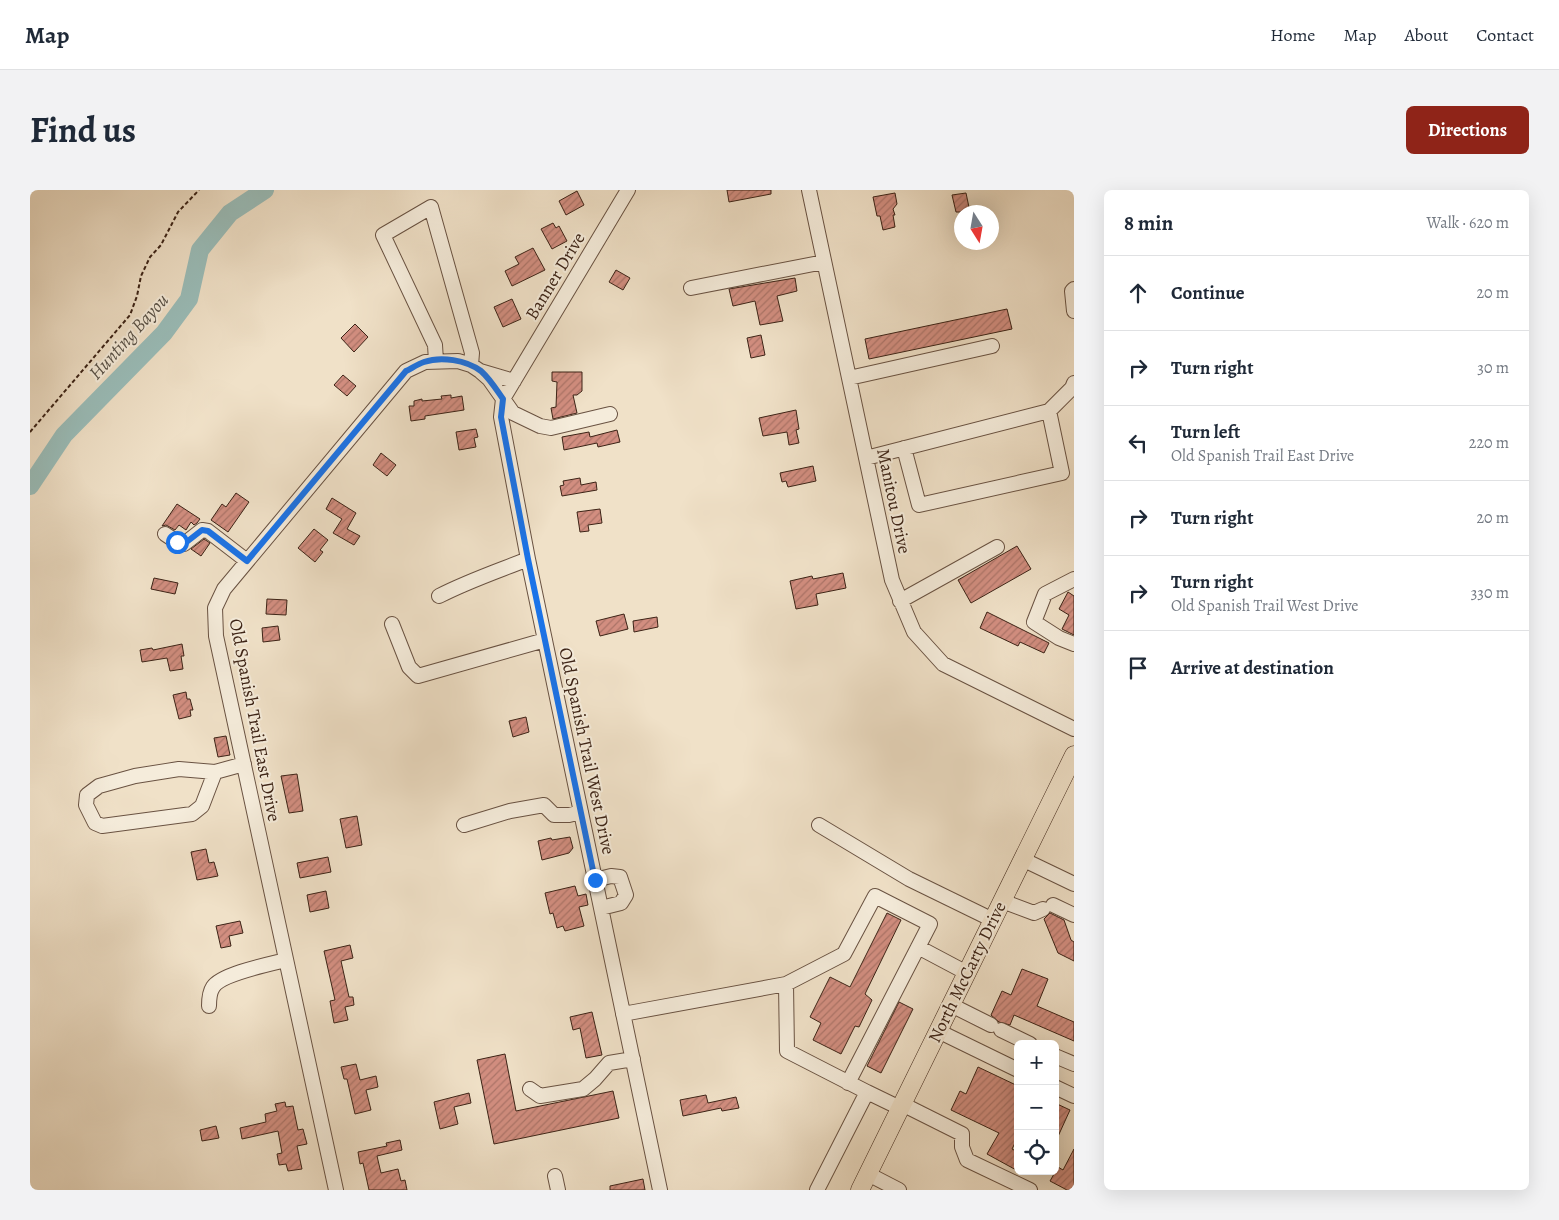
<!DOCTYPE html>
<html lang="en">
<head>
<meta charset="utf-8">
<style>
	:root { --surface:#fff; --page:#f2f2f3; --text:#1f2937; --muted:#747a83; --line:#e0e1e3; --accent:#8f2418 }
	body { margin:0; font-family:Alegreya,serif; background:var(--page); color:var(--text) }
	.controls { position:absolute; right:15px; bottom:15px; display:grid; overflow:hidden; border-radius:8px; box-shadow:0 5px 20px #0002 }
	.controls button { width:45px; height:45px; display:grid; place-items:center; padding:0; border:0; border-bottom:1px solid var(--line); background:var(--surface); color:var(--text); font:25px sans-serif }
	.compass { position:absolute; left:924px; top:15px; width:45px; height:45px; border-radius:50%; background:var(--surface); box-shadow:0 5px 20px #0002; rotate:169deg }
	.stop { position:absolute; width:15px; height:15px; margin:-11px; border:4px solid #1a73e8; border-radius:50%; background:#fff }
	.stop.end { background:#1a73e8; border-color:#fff; box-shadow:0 1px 5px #0008 }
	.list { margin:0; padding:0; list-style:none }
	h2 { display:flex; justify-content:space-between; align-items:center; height:65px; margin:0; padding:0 20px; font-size:21px }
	h2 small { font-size:16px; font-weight:400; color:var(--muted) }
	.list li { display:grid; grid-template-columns:32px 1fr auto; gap:15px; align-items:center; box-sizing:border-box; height:75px; padding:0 20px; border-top:1px solid var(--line) }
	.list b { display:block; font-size:19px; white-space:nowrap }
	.list p { margin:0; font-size:16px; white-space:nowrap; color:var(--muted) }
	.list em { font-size:16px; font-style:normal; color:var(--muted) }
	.icon { flex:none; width:28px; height:28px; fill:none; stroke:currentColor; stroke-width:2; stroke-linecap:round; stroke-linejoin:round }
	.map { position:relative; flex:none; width:1044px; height:1000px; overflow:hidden; border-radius:8px }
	header { display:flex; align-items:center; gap:30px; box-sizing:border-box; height:70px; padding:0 25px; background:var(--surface); border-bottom:1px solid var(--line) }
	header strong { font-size:24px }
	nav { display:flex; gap:28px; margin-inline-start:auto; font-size:18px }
	.intro { display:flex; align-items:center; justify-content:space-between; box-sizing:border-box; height:120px; padding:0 30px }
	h1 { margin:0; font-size:35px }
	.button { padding:12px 22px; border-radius:8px; background:var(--accent); color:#fff; font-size:18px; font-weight:700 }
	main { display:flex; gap:30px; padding:0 30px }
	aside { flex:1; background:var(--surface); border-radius:8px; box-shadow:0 5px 20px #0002 }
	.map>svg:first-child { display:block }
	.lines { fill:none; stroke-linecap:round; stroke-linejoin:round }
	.river { stroke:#9abdb9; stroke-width:18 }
	.building { fill:url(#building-hatch); stroke:#3c2316 }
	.minor-casing { stroke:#695242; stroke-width:16 }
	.major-casing { stroke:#3c2316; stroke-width:19 }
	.path { stroke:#3c2316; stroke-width:2; stroke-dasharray:4 2.5; stroke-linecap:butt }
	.minor { stroke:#f5ecdb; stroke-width:14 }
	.major { stroke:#f0e1c8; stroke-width:18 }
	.route { stroke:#1a73e8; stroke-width:6 }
	.labels { text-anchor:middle; stroke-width:4; stroke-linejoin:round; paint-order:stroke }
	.street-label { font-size:18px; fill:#3c2316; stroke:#f5ecdb }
	.water-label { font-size:19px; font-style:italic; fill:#585147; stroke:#f5ecdb }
</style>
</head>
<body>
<header>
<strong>Map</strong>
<nav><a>Home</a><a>Map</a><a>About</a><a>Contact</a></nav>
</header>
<div class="intro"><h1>Find us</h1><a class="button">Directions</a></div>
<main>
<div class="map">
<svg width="1044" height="1000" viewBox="0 0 1044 1000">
	<defs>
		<pattern id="building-hatch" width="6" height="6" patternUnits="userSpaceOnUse" patternTransform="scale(1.25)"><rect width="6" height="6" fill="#d28e80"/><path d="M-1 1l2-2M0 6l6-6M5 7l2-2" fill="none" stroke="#ac7468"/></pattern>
	</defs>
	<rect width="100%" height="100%" fill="#f0e1c8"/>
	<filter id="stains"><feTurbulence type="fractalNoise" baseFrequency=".004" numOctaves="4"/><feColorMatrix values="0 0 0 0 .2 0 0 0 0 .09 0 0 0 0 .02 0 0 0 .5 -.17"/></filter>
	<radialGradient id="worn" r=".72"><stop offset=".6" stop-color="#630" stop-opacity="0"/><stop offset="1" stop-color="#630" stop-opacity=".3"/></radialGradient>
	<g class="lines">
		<path class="river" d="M0 296 34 245 134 143 159 109 170 60 200 23 235 0"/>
	</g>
	<path class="building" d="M697 0H741V4L699 12Z
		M547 1 554 15 536 25 529 11Z
		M865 3 867 14 863 19 865 25H863L865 37 853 40 850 26H847L843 7Z
		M936 3 940 22H926L922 5Z
		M523 33 526 38 529 36 537 51 522 59 511 39Z
		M503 58 515 80 482 96 475 81 489 74 485 67Z
		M586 80 600 88 593 100 579 92Z
		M765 88 767 101 747 106 753 131 730 135 725 111 703 116 699 99Z
		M482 109 491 129 473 137 464 117Z
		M977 119 982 139 839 169 835 149Z
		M325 134 338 147 324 162 311 148Z
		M731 145 735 165 721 168 717 148Z
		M522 182H552V201L547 205H543L547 223 523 229 521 218 526 217 527 192 522 191Z
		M313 185 326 196 317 206 304 195Z
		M421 205V208L432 206 434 220 395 226V229L381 231 379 216H384V211L392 209V211L412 209 411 206Z
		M766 220 769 239 766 240 769 253 759 255 757 242 733 246 729 228Z
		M446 239 448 247 444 248 446 257 429 260 426 242Z
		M587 240 590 252 568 257 567 253 534 260 532 247 559 242 560 247Z
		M351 263 366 275 357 286 343 275Z
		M783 276 786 291 758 297 756 291 752 292 750 283Z
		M550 288 551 295 566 292 567 300 532 306 530 296 534 295 533 291Z
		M206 303 219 312 198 342 181 330 192 314 196 317Z
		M302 308 326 323 317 339 330 346 324 355 303 343 312 329 296 319Z
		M147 314 170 329 167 333 164 335 161 332 156 340 149 335 145 340 136 335 132 336Z
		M570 319 572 333 558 335 559 341 550 342 547 322Z
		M284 339 298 350 290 360 293 362 285 372 268 358Z
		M174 349 180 353 171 366 161 359Z
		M987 356 1001 379 941 413 928 390Z
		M813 383 816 398 786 404 788 415 766 419 760 391 782 386 783 389Z
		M124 388 148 393 145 404 121 399Z
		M1038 402 1044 406V445L1032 439 1039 425 1029 419Z
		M237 409 257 410 256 425 236 424Z
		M957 422 1019 453 1014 463 990 452 988 456 950 438Z
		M594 424 598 439 570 446 566 431Z
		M627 427 628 437 604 442 603 431Z
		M248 436 250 450 233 452 232 438Z
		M152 454 154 466H151L153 479 140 481 137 468 112 472 110 460 122 458 123 460Z
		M156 502 157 509H160L163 520H160L161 526 149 529 143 505Z
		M496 527 499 542 483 547 479 531Z
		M196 546 200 565 188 567 184 548Z
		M267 584 273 621 259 623 251 586Z
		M327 626 332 655 316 658 310 629Z
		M540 647 543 658 539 663 512 670 508 651 521 648 522 650Z
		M176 659 179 673 184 672 188 686 167 690 161 662Z
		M298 667 301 682 270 688 267 673Z
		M545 696 548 706 556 704 558 715 549 717 554 736 535 741 533 736 527 738 523 723 520 724 515 703Z
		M296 701 299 718 280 722 277 705Z
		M857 723 871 730 835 804 842 810 829 837 825 836 811 864 783 850 791 833 780 827 800 787 820 797Z
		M1020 723 1034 730 1041 750 1044 752V771L1028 763 1014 729Z
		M210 731 213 743 199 746 201 756 191 758 186 736Z
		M320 755 323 768 311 771 319 807H323L324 815 315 817 318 830 304 833 300 811 305 810 294 761Z
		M992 779 1018 789 1007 816 1044 832V851L984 825 980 835 969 832 961 825 972 801 981 805Z
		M869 812 883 819 851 883 837 876Z
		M562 822 572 865 556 868 550 838 543 840 540 827Z
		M475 864 486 921 583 901 589 928 464 954 447 870Z
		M326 874 330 890 346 886 348 897 336 900 341 920 325 924 317 889H314L311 877Z
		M948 877 988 896V947L982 959 988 962V981L957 964 969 943 921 920 930 901 936 904Z
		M439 903 441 913 424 917 428 934 410 939 404 912Z
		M676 905 678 913 706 907 709 918 692 921 691 918 653 926 650 910Z
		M255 912 256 917 263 916 268 940 273 939 277 954 267 956 272 979 258 981 256 974 249 975 247 964 252 963 248 941 212 949 210 938 236 932 235 924 247 921 245 914Z
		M1025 913 1040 920 1025 953Z
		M186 936 189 948 172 951 170 940Z
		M370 950 372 960 347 966 351 983 368 979 371 991 375 990 377 1000H339L333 973 330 974 328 962 357 956 356 953Z
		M1044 959V995L1042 1000H1037L1020 991 1028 977 1033 980Z
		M613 989 615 1000H580V996Z"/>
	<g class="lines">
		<defs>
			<path id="minor" d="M598 0 473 209 471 227 498 369 630 1000
				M779 0 862 390 884 442 913 474 1044 539
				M661 98 794 72
				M1044 99 1042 101 1044 121
				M406 171 405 155 353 45 401 17 442 163 441 175
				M451 182 459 189 483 223 510 236 521 238 580 224
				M819 188 962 156
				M874 258 889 315 1032 283 1019 221
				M836 268 1019 221 1042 198 1044 193
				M135 344 147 352 154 354 172 340 178 341 217 371
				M1044 389 1015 404 1004 432 1029 448 1044 454
				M409 406C438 391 468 381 498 369
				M870 411 967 357
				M362 434 379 477 388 486 515 450
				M185 582 149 579 105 586 69 596 57 605 56 615 65 633 72 636 162 624 172 616 185 582 214 574
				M434 635 480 621 514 615 524 625H539L551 622
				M789 635 879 689 963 730
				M992 669 1044 694
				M565 690 581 686 590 687 596 705 591 713 571 718
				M972 711 1004 723 1013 719
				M1023 715 1044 725
				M888 757 937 783
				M756 794 814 764 845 706 900 734 818 893
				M921 815 961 835
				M179 816C179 810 179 803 183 797 191 784 240 774 256 770
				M593 824 756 794 757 861 837 902
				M971 840 1000 854
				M908 841 988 880
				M1025 866 1044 874
				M1025 897 1044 906
				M500 899 510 906 553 899 565 889 579 873 603 869
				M872 914 932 944V957L937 970 1000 1000
				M838 984 869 1000
				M525 986 528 1000
				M306 1000 186 446 185 418 194 399 376 181 395 172 428 171 441 175 450 181 484 191
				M787 1000 837 902 870 918"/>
			<path id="major" d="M830 1000 1044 565"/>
		</defs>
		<use href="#minor" class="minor-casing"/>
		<use href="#major" class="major-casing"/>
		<path class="path" d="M0 242 100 125 107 106 111 86 120 67 131 55 148 22 169 0"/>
		<use href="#minor" class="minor"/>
		<use href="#major" class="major"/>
	</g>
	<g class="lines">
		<path class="route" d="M147 352 154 354 172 340 178 341 217 371 376 181C382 178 388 174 394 172 411 166 436 170 451 181 460 189 466 199 473 209L471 227 498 369 565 690"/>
	</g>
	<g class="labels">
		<g class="street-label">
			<text transform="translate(525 86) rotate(-59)" y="6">Banner Drive</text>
			<text transform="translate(864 311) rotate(78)" y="6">Manitou Drive</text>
			<text transform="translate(225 530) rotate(79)" y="6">Old Spanish Trail East Drive</text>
			<text transform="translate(557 561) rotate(78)" y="6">Old Spanish Trail West Drive</text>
			<text transform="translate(937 782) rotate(-64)" y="6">North McCarty Drive</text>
		</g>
		<g class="water-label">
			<text transform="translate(98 146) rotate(-48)" y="7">Hunting Bayou</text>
		</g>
	</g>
	<rect width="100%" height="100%" filter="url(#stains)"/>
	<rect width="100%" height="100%" fill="url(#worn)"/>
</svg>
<div class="controls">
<button>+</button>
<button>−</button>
<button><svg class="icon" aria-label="locate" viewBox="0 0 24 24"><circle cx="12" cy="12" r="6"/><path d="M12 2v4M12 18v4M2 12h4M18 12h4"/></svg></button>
</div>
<svg class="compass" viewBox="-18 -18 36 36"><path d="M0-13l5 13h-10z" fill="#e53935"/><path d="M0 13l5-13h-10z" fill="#747a83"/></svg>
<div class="stop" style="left:147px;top:352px"></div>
<div class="stop end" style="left:565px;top:690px"></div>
</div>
<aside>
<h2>8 min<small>Walk · 620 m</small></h2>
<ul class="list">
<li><svg class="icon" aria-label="ahead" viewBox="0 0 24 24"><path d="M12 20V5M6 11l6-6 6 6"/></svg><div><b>Continue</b></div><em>20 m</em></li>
<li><svg class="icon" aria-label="right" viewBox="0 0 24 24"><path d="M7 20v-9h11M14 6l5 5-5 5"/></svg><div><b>Turn right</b></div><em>30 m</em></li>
<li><svg class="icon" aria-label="left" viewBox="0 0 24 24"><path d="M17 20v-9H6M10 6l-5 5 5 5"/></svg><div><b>Turn left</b><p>Old Spanish Trail East Drive</p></div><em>220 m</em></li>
<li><svg class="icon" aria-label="right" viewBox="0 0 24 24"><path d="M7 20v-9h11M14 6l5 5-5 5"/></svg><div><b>Turn right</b></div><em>20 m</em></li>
<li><svg class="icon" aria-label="right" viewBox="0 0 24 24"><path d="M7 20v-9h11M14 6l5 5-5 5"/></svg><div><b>Turn right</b><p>Old Spanish Trail West Drive</p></div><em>330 m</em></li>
<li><svg class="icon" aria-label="arrive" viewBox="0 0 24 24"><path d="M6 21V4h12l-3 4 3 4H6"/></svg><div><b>Arrive at destination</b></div></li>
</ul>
</aside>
</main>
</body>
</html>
